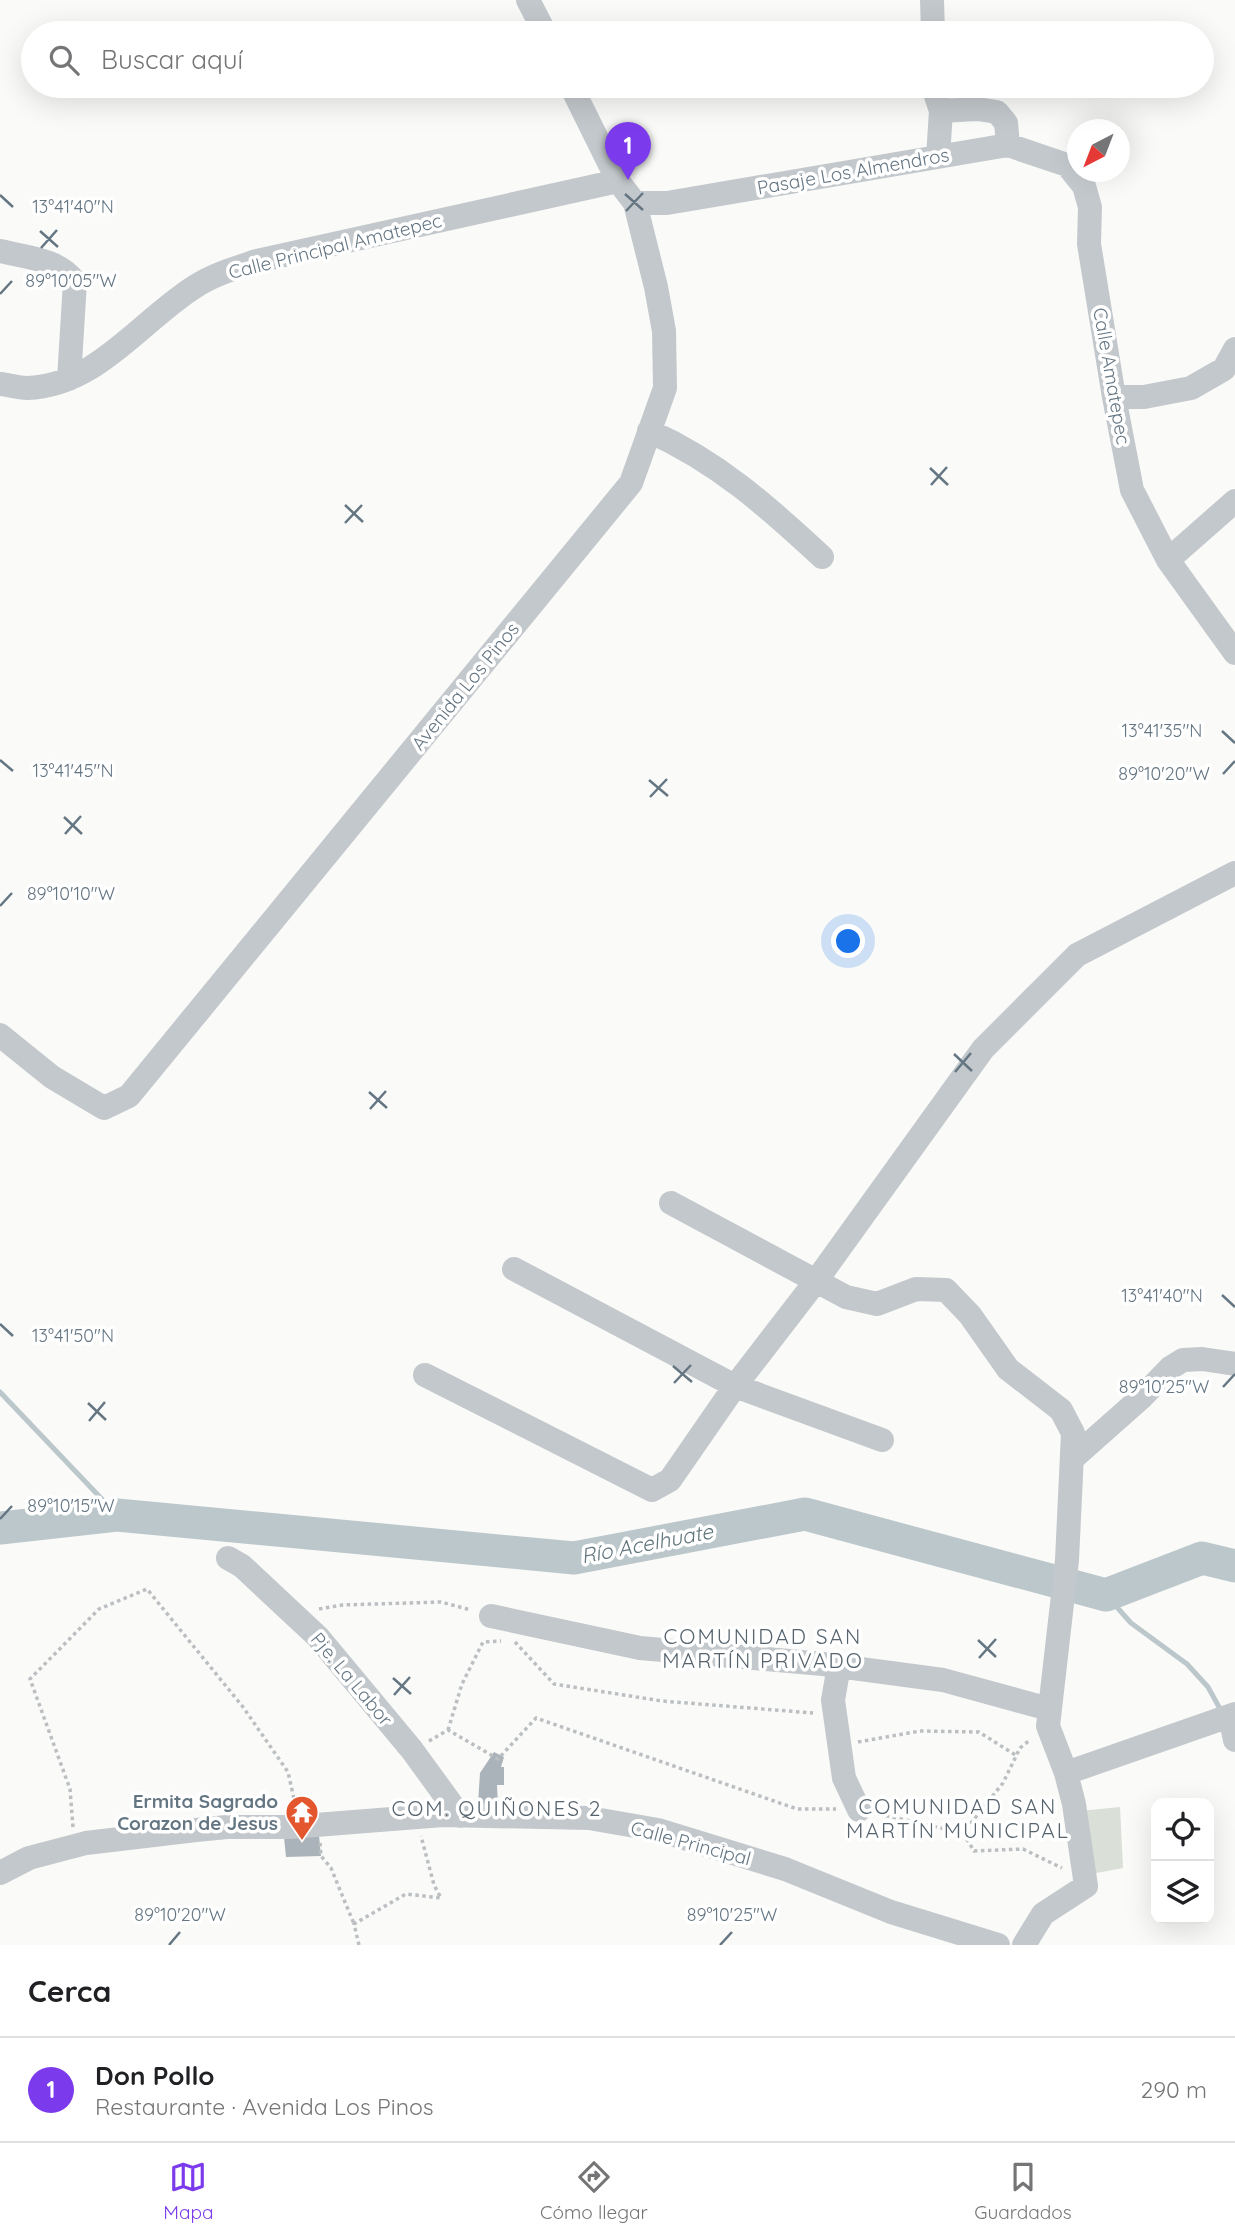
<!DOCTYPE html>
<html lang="es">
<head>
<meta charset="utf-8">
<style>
	:root { --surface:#fff; --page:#f6f6f6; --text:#202124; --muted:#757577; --line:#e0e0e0; --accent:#7c3aed }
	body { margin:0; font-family:Quicksand,sans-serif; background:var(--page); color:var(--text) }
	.controls { position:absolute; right:21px; bottom:21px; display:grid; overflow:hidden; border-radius:14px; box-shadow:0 7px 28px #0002 }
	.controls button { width:63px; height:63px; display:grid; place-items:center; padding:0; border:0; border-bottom:2px solid var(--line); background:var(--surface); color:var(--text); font:35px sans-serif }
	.compass { position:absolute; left:1067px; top:119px; width:63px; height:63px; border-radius:50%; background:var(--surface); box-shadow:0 7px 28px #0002; rotate:222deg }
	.you { position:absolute; left:849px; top:942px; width:24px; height:24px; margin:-18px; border:5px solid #fff; border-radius:50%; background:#1a73e8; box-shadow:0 0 0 10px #1a73e833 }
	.badge { display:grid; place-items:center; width:46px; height:46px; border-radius:50%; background:var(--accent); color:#fff; font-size:23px; font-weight:700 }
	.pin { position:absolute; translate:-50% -58px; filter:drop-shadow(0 2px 4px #0008) }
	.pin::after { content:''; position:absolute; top:37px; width:24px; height:21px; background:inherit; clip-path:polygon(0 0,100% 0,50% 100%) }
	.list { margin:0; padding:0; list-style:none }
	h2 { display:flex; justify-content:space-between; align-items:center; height:91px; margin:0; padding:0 28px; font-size:30px }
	h2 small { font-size:23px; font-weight:400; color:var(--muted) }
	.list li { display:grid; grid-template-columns:46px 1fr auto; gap:21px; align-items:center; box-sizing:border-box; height:105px; padding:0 28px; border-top:2px solid var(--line) }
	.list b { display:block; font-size:26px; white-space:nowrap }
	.list p { margin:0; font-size:23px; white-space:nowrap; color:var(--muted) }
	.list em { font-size:23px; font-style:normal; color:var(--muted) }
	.icon { flex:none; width:38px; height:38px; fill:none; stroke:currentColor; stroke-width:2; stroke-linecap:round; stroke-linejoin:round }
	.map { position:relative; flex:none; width:1235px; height:1945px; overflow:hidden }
	.search { position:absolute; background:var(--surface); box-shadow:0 7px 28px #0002; left:21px; right:21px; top:21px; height:77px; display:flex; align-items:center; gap:18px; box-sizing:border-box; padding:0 24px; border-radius:38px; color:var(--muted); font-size:26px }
	.sheet { height:196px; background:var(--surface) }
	nav { display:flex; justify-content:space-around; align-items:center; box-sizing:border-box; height:98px; border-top:2px solid var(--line); background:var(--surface); font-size:19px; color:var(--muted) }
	nav a { display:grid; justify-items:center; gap:4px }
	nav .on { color:var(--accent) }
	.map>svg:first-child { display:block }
	.green { fill:#dadfd7 }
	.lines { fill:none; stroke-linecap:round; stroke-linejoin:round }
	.stream { stroke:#bbc7cb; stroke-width:5 }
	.river { stroke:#bbc7cb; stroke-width:33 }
	.building { fill:#aab3b9 }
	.path { stroke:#bbbfc2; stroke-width:3.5; stroke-dasharray:3.5 3.5; stroke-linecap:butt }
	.minor { stroke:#c3c8cc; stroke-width:24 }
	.ticks { fill:none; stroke:#657683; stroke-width:2.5 }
	.labels { text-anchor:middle; stroke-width:7; stroke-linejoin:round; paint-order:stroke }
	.street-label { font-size:19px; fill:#657683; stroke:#fff }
	.poi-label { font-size:19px; font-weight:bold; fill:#657683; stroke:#fff; text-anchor:end }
	.water-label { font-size:21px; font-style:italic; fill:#60757c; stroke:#fff }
	.neighbourhood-label { font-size:21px; letter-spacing:2px; fill:#57646e; stroke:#fff }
	.ticks-label { font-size:18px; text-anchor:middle; fill:#657683; stroke:#fff; stroke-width:7; stroke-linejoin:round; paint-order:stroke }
</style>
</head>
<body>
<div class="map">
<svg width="1235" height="1945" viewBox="0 0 1235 1945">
	<rect width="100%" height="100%" fill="#fafaf8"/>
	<path class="green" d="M1120 1807 1123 1868 1091 1874 1080 1811Z"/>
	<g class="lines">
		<path class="stream" d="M0 1392 117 1515
			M1106 1595 1131 1623 1187 1664 1208 1687 1219 1707"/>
		<path class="river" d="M0 1528 117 1515 574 1558 805 1514 1106 1595 1202 1558 1235 1566"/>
	</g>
	<path class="building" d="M494 1752 504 1757 501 1767H504V1785H497L498 1806 478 1804 480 1773Z
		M318 1825 321 1856 286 1857 283 1827Z"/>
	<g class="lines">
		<path class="path" d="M319 1609 342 1605 441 1602 471 1610
			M515 1642 554 1684 662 1701 813 1713
			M448 1730 462 1684 483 1642 501 1641
			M429 1741 448 1730 498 1759 536 1718 797 1809H836
			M858 1742 920 1731 979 1732 1017 1756
			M879 1814 963 1833 1003 1783 1020 1748 1030 1740
			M73 1827 70 1789 30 1679 99 1609 147 1589 243 1707 288 1772 296 1808
			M963 1833 974 1851 1023 1849 1062 1868
			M320 1843 321 1856 331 1868 354 1924
			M359 1945 354 1924 406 1894 441 1898 434 1885 421 1836"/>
		<path class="minor" d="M528 0 545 33
			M932 0 933 33
			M935 86 936 96 941 111 938 157
			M941 111 977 109 997 112 1006 123 1008 145
			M635 203H667L1008 145 1067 165 1084 186 1090 207 1089 244 1114 397 1132 490 1168 560 1235 653
			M0 251C25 257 59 259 75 282L69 379
			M0 384C9 385 18 388 27 388 97 386 141 320 196 286 215 274 236 268 257 261L618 181
			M1114 397H1144L1191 388 1224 369 1235 349
			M649 431C718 462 767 506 822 557
			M1168 560 1235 501
			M0 1035 52 1077 104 1108 129 1096 631 483 665 388 664 331 656 287 635 203 618 181 571 86
			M671 1203 846 1297 877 1304 916 1289 946 1290 970 1315 1008 1369 1061 1410 1073 1433 1067 1560 1048 1726 1066 1773 1074 1804 1086 1886 1043 1914 1024 1945
			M514 1269 735 1386 882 1440
			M425 1375 652 1490 670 1480 735 1386 816 1281 983 1049 1077 955 1235 873
			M1072 1459 1142 1397 1170 1368 1183 1360 1202 1359 1235 1364
			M228 1558 242 1566 318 1637 412 1750 460 1816
			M491 1616 640 1648 823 1664 943 1680 1049 1709
			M839 1666 833 1700 844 1778 859 1810
			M1230 1716 1235 1740
			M1066 1773 1235 1714
			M0 1873 29 1858 86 1843 196 1830 227 1827H290L443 1815 589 1818 658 1830 785 1869 891 1912 998 1945"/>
	</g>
	<path class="ticks" d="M625 194 643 210M0 195 13 207M626 211 643 193M40 231 58 247M41 248 57 230M0 294 12 281M930 468 948 485M931 485 947 467M345 505 363 522M345 523 362 505M1222 731 1235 743M0 760 13 771M1223 774 1235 761M649 780 668 796M650 797 667 779M64 817 82 834M65 834 81 816M0 906 12 893M954 1054 972 1071M955 1072 971 1053M369 1092 387 1108M370 1109 386 1091M1222 1295 1235 1307M0 1324 13 1336M673 1366 692 1382M674 1383 691 1365M1223 1387 1235 1374M88 1403 106 1420M89 1421 105 1402M0 1519 12 1506M978 1640 996 1657M979 1658 996 1639M393 1678 411 1694M394 1695 410 1677M169 1945 180 1932M720 1945 732 1932"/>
	<defs>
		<symbol id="temple-pin" viewBox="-11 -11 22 30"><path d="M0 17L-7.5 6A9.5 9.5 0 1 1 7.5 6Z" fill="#e4572e" stroke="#fff"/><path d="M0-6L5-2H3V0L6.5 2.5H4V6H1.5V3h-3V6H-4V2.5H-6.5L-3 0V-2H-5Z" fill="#fff"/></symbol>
	</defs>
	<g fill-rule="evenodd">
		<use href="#temple-pin" x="283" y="1793" width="38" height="52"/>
	</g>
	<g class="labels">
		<g class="street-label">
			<text transform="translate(853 171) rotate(-10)" y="7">Pasaje Los Almendros</text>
			<text transform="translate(335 246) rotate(-14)" y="7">Calle Principal Amatepec</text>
			<text transform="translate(1112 376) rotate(80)" y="7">Calle Amatepec</text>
			<text transform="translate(465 686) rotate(-51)" y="7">Avenida Los Pinos</text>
			<text transform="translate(352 1679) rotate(50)" y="7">Pje. La Labor</text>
			<text transform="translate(691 1843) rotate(15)" y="7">Calle Principal</text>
		</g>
		<g class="poi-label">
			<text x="278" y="1808">Ermita Sagrado<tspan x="278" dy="22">Corazon de Jesus</tspan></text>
		</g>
		<g class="water-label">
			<text transform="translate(647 1544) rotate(-11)" y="7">Río Acelhuate</text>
		</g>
		<g class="neighbourhood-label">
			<text x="763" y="1644">COMUNIDAD SAN<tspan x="763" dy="24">MARTÍN PRIVADO</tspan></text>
			<text x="958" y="1814">COMUNIDAD SAN<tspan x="958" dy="24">MARTÍN MUNICIPAL</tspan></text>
			<text x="497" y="1816">COM. QUIÑONES 2</text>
		</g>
	</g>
	<g class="ticks-label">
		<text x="73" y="213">13°41'40"N</text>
		<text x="71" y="287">89°10'05"W</text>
		<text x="1162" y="737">13°41'35"N</text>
		<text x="73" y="777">13°41'45"N</text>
		<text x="1164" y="780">89°10'20"W</text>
		<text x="71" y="900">89°10'10"W</text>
		<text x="1162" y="1302">13°41'40"N</text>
		<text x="73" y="1342">13°41'50"N</text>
		<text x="1164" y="1393">89°10'25"W</text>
		<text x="71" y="1512">89°10'15"W</text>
		<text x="180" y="1921">89°10'20"W</text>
		<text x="732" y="1921">89°10'25"W</text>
	</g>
</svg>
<div class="controls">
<button><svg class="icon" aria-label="locate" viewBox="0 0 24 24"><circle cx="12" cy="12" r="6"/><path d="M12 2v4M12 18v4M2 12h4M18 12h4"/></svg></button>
<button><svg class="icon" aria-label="layers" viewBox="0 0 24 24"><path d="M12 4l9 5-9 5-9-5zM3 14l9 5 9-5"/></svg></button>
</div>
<svg class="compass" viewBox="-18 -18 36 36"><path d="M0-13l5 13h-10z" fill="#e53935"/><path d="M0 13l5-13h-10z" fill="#757577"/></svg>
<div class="you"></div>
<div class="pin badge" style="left:628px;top:180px">1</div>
<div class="search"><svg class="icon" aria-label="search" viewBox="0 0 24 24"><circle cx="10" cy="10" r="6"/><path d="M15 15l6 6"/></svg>Buscar aquí</div>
</div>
<section class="sheet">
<h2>Cerca<small></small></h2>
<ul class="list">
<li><span class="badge">1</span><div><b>Don Pollo</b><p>Restaurante · Avenida Los Pinos</p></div><em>290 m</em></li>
</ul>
</section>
<nav>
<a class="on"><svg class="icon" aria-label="map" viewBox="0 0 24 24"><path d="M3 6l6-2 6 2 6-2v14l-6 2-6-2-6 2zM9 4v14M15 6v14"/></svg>Mapa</a>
<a><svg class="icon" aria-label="directions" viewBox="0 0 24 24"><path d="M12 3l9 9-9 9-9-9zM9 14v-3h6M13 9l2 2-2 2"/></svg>Cómo llegar</a>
<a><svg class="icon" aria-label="saved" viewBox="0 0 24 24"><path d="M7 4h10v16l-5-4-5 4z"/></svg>Guardados</a>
</nav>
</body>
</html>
